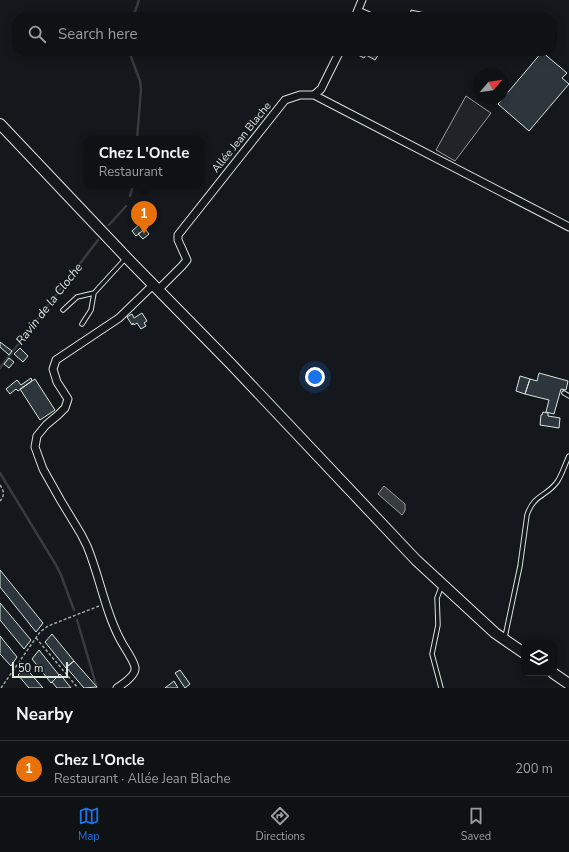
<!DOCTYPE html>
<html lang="en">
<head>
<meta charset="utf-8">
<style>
	:root { --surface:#0f1215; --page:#181b1e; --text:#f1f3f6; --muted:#9b9ea0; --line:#2f3234; --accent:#1a73e8 }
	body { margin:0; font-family:"Nunito Sans",sans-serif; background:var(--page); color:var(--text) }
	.controls { position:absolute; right:12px; bottom:12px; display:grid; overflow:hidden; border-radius:8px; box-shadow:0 2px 10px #0003 }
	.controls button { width:36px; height:36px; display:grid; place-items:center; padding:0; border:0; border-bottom:1px solid var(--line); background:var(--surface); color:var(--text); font:20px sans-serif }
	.compass { position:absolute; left:473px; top:68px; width:36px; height:36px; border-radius:50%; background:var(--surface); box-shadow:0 2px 10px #0003; rotate:61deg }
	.scale { position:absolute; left:12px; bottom:10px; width:56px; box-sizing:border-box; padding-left:4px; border:2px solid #d8e6dc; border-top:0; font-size:11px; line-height:14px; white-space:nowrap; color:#d8e6dc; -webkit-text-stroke:3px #14181c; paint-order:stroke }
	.you { position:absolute; left:315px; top:377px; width:14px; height:14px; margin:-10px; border:3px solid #fff; border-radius:50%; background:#1a73e8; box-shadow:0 0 0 6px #1a73e833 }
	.badge { display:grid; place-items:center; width:26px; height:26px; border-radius:50%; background:var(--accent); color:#fff; font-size:13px; font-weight:700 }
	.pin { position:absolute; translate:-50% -33px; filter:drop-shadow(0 1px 2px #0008) }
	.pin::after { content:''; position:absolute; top:21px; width:14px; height:12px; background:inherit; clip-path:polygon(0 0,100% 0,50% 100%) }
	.popup { position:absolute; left:84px; top:136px; width:120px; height:52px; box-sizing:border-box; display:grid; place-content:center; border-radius:8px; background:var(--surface); filter:drop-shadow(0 1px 3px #0005); font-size:13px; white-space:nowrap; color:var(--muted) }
	.popup b { font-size:15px; color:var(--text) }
	.popup::after { content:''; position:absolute; left:50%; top:100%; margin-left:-8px; border:8px solid transparent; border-top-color:var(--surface) }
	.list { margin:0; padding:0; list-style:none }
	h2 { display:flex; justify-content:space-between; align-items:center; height:52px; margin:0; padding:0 16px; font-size:17px }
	h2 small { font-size:13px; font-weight:400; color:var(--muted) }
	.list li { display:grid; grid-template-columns:26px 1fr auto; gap:12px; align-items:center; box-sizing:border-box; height:56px; padding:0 16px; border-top:1px solid var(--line) }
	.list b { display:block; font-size:15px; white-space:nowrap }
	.list p { margin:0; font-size:13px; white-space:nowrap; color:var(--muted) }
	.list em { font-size:13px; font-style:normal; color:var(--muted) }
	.icon { flex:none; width:22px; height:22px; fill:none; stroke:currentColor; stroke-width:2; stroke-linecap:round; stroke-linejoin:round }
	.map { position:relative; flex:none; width:569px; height:688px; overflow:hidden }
	.search { position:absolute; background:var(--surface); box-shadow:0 2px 10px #0003; left:12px; right:12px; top:12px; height:44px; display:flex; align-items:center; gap:10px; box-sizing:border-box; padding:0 14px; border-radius:16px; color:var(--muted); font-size:15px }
	.sheet { height:108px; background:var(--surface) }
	nav { display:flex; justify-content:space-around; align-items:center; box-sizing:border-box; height:56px; border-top:1px solid var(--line); background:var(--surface); font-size:11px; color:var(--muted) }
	nav a { display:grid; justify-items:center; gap:2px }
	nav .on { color:var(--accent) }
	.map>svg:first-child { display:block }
	.green { fill:#202428; stroke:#939e99 }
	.water { fill:#363b3e; stroke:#939e99 }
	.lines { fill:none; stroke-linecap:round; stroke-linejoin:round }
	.stream { stroke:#363b3e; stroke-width:2.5 }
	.building { fill:#2c363c; stroke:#d8e6dc }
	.service-casing { stroke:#d8e6dc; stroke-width:5.5 }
	.minor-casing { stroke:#d8e6dc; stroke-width:9 }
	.secondary-casing { stroke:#d8e6dc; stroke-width:12 }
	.path { stroke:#9da8a2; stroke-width:1.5; stroke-dasharray:3 2; stroke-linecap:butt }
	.service { stroke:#14181c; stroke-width:3.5 }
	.minor { stroke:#14181c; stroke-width:7 }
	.secondary { stroke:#14181c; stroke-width:10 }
	.labels { text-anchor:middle; stroke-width:3; stroke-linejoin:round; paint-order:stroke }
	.street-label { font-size:11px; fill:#d8e6dc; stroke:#14181c }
	.water-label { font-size:12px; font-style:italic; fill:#d8e6dc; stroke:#14181c }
</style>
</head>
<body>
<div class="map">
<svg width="569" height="688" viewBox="0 0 569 688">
	<rect width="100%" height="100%" fill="#14181c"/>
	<path class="green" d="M466 96 491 113 455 161 436 150Z"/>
	<path class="water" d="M384 486 405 504V511L402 515 378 494Z"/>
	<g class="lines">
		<path class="stream" d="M133 17 139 0
			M129 51 131 57 140 81 141 90 137 139
			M130 196 133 185
			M109 225 126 206
			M0 368 98 240
			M0 473 56 565 61 575 74 610
			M77 620 97 688"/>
	</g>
	<path class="building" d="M411 10 444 17H410Z
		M357 51H379L380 52 375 60 366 55 364 58 356 54Z
		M542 52 567 73 562 78 569 84 529 131 498 104Z
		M141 223 146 228 136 236 132 231Z
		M145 229 149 234 143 239 138 234Z
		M142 313 147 321 144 323 146 326 141 329 137 323 134 325 133 323 132 325 127 317 132 314 134 318Z
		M0 342 12 351 9 355 0 347Z
		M20 348 28 356 23 362 14 354Z
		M9 358 14 362 9 368 4 364Z
		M539 373 568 381 566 390 561 389 554 414 546 412 549 400 525 394 530 379 537 381Z
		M520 376 530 379 525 394 516 391Z
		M31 378 32 381 18 391 16 389 10 394 6 389 17 380 21 385Z
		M35 379 55 410 40 420 20 389Z
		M543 412 548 413V416L560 418 559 428 540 425 541 415H542Z
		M0 570 43 623 36 632 0 587Z
		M0 603 31 640 24 649 0 620Z
		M52 634 74 661 66 668 45 642Z
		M0 636 17 657 11 666 0 654Z
		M39 650 59 675 51 683 32 659Z
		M74 661 97 687 84 688 66 667Z
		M25 667 43 688H29L18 675Z
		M180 670 190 684 185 688 175 673Z
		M60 674 71 688H57L52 682Z
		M174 681 178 688H165Z"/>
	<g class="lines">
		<defs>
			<path id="service" d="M358 9 376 17
				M63 310 77 297 94 293 126 258
				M82 324 91 310 94 293
				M564 393 569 396
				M505 637 520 566 527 515C534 494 546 497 557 482 562 475 565 464 569 456
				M441 688 432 654 438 625 437 598 442 585"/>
			<path id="minor" d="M355 17 362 0
				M314 95 569 227
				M158 290 182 266 187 260 178 240V235L285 100 300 95H314L321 89 340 51
				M117 688C123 684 136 675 135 668 135 662 124 647 121 641 105 612 100 577 87 546L81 534 61 501 43 469 35 447 37 436 46 425 58 415 65 408 68 399 57 382 53 369 56 360 119 318 153 285"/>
			<path id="secondary" d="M0 124 126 257 231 364 416 560 495 633 524 653
				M553 673 569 684"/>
		</defs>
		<use href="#service" class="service-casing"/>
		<use href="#minor" class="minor-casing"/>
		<use href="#secondary" class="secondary-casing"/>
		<path class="path" d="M0 485C4 491 5 495 0 501
			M36 638 78 688
			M1 688 40 632 48 626 99 606"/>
		<use href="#service" class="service"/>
		<use href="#minor" class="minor"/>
		<use href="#secondary" class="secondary"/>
	</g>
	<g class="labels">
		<g class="street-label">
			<text transform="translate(241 137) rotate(-51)" y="4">Allée Jean Blache</text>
		</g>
		<g class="water-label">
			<text transform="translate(49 304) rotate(-52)" y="4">Ravin de la Cloche</text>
		</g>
	</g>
</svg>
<div class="controls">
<button><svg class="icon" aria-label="layers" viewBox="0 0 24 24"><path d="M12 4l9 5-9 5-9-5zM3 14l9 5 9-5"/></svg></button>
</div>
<svg class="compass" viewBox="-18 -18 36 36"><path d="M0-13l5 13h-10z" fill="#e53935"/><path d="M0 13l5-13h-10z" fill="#9b9ea0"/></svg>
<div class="scale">50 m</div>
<div class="you"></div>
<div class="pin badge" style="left:144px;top:234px;background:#e8710a">1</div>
<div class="popup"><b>Chez L'Oncle</b>Restaurant</div>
<div class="search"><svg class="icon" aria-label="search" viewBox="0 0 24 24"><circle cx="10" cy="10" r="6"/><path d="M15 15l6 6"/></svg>Search here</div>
</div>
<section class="sheet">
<h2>Nearby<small></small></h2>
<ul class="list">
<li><span class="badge" style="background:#e8710a">1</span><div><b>Chez L'Oncle</b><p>Restaurant · Allée Jean Blache</p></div><em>200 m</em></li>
</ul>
</section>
<nav>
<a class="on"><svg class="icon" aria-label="map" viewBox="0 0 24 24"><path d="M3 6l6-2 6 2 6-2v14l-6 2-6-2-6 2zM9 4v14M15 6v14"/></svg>Map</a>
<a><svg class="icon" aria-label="directions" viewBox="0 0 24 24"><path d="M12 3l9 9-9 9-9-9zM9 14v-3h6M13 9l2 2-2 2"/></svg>Directions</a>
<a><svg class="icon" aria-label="saved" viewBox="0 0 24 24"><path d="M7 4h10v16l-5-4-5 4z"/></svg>Saved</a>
</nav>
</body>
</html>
